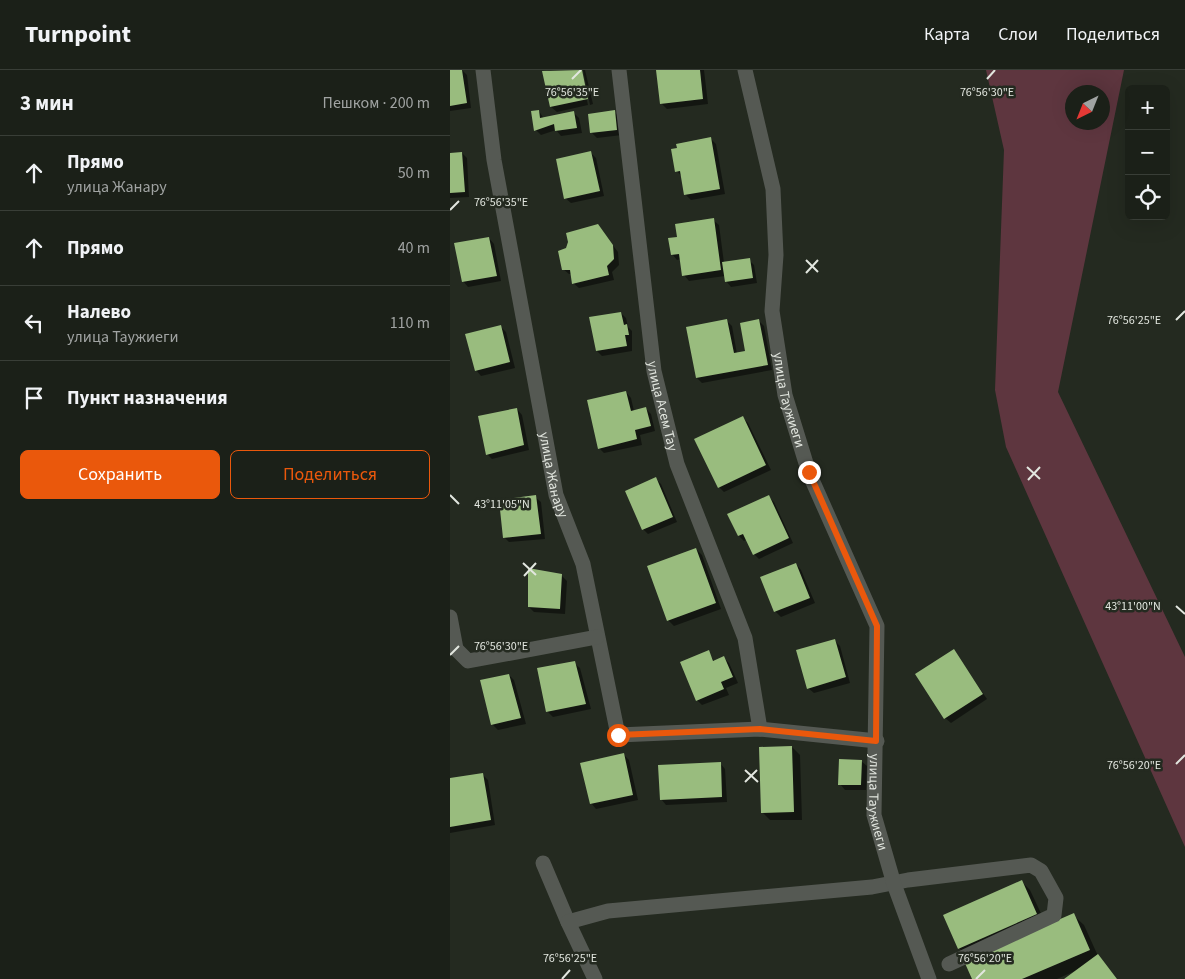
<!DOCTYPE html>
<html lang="ru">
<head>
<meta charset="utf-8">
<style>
	:root { --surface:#1b2018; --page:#242821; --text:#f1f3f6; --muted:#a0a3a2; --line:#393e37; --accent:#ea580c }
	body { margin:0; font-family:"Source Sans 3",sans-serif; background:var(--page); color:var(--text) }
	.controls { position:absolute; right:15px; top:15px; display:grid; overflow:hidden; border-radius:8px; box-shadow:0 5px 20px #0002 }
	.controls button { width:45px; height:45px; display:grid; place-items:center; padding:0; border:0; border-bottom:1px solid var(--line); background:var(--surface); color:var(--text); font:25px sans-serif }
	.compass { position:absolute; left:615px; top:15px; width:45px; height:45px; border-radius:50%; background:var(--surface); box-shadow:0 5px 20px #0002; rotate:223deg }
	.stop { position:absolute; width:15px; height:15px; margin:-11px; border:4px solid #ea580c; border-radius:50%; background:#fff }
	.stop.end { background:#ea580c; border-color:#fff; box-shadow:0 1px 5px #0008 }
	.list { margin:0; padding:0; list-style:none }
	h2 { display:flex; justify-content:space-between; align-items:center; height:65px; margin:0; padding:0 20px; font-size:21px }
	h2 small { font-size:16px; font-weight:400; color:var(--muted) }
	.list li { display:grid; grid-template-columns:32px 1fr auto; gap:15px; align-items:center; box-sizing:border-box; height:75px; padding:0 20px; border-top:1px solid var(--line) }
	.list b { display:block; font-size:19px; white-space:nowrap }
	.list p { margin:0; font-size:16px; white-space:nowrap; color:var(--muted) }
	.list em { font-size:16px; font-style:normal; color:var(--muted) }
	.actions { display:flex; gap:10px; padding:15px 20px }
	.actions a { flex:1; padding:11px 0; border:1px solid var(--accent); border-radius:8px; text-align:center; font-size:18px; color:var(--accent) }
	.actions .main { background:var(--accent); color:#fff }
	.icon { flex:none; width:28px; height:28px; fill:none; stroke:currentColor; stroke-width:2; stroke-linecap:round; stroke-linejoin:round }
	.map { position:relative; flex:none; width:735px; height:909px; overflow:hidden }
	header { display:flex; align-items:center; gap:30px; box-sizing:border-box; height:70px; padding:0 25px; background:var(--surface); border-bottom:1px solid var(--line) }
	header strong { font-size:24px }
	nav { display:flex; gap:28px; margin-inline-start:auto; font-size:18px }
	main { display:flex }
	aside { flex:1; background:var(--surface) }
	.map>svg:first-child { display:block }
	.green { fill:#5e363f; fill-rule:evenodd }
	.shadow { fill:#0007 }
	.building { fill:#99bc7e }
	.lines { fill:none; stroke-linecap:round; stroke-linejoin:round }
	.minor { stroke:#555953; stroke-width:15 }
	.tertiary { stroke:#555953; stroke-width:15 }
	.route { stroke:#ea580c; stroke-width:6 }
	.ticks { fill:none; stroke:#e2e6df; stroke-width:2 }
	.labels { text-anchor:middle; stroke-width:5; stroke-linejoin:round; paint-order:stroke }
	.street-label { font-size:14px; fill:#e2e6df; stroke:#242a20 }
	.ticks-label { font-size:12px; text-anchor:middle; fill:#e2e6df; stroke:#242a20; stroke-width:5; stroke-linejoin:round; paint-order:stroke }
</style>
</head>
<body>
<header>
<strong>Turnpoint</strong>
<nav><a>Карта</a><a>Слои</a><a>Поделиться</a></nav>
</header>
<main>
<aside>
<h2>3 мин<small>Пешком · 200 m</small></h2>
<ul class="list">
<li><svg class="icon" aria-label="ahead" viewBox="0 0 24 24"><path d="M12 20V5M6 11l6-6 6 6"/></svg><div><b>Прямо</b><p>улица Жанару</p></div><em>50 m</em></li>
<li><svg class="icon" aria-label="ahead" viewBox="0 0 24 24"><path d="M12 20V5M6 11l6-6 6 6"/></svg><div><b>Прямо</b></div><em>40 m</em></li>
<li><svg class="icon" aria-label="left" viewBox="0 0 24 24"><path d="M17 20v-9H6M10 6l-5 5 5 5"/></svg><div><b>Налево</b><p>улица Таужиеги</p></div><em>110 m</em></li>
<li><svg class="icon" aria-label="arrive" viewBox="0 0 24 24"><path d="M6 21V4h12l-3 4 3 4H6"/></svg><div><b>Пункт назначения</b></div></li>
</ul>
<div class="actions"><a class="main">Сохранить</a><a>Поделиться</a></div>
</aside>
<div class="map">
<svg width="735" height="909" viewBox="0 0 735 909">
	<rect width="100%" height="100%" fill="#242a20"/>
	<path class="green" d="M536 0H674L608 322 735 587V777L556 377 545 320 554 80ZM622 22H652V52H622Z"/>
	<path class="shadow" d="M12 0 17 5 21 38 0 41V1Z
		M100 0H130L138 35 107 42 101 37 93 2Z
		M133 0H135L143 34 140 35Z
		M207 0H254L258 34 217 39 211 33Z
		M89 41 94 49 124 43 129 48 132 63 111 66 106 60 91 65 86 60Z
		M164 42 170 47 172 65 147 68 142 63 139 45Z
		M261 69 266 74 275 124 241 130 236 125 232 107 227 101Z
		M12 83 17 88 19 127 0 128V84Z
		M141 83 146 88 154 126 121 133 115 128Z
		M263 150 269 155 274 193 299 190 304 195 307 213 281 217 276 211 275 206 239 211 234 205 231 189 227 190 222 184 228 168Z
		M148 156 168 182 169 195 162 202 164 210 129 218 123 213 122 204H119L113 199 119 172Z
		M39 168 44 174 51 211 18 217 13 211Z
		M171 243 176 248 178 257 182 261V281L152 286 147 281Z
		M277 251 282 256 287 284 297 282 309 251 314 256 322 300 252 313 247 308 238 258Z
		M51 257 56 262 65 298 31 306 26 300Z
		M176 322 181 328 184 341 196 339 201 344 205 361 190 365 192 375 154 383 149 378Z
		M67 339 72 345 79 380 42 389 37 384Z
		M293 348 298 353 321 400 274 422 269 417Z
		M206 409 211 414 227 452 198 464 193 459Z
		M85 427 91 432 95 469 59 472 54 467Z
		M319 427 324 432 343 473 309 489 304 484 297 469 294 471 289 466Z
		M246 479 252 485 271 539 224 556 218 550Z
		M346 494 351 500 365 533 331 547 325 541Z
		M112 506 117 511 115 544 84 542 79 537Z
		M385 571 390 576 400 613 364 623 358 618Z
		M504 581 537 629 501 653 495 648Z
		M258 582 265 592 274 588 279 593 288 613 276 618 279 625 252 635 247 630Z
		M124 593 130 598 141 639 103 647 98 642 89 599Z
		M59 605 64 610 76 654 48 660 42 654Z
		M342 677 350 685 352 750H320L312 742Z
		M174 685 179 690 188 730 146 739 141 733Z
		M411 691 417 696 416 720H395L390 714Z
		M270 693 275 699 277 732 216 735 211 729Z
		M32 704 38 710 45 755 0 763V710Z
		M572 812 580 820 595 852 517 886 509 878Z
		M623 845 634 855 648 886 667 909H617L625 901 607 909H523Z"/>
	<path class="building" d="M0 0H12L17 33 0 36Z
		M132 0 138 29 100 37 92 1Z
		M206 0H250L253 29 210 34Z
		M89 40 90 48 124 41 127 58 105 61 104 54 84 61 81 41Z
		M165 40 167 60 140 63 138 44Z
		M261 67 270 119 234 125 230 101 225 102 221 79 227 78 226 74Z
		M141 81 150 121 114 129 106 89Z
		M12 82 15 122 0 123V83Z
		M264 148 271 200 232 206 229 184 221 185 218 168 227 167 225 154Z
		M148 154 163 175 164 189 157 196 159 205 122 214 120 200H112L108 181 116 178 118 172 116 163Z
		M39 167 47 206 12 212 4 173Z
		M300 188 303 208 275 212 272 192Z
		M171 242 174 255 177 254 179 265H175L177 276 146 281 139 247Z
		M277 249 284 283 295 281 290 253 309 249 318 295 246 308 236 257Z
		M51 255 60 292 25 301 15 264Z
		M176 321 181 341 196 337 201 356 185 360 187 369 148 379 137 330Z
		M67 338 74 375 36 385 28 346Z
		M293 346 316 395 268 418 244 369Z
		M206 407 223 447 192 460 175 421Z
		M86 425 91 464 53 468 49 430Z
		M319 425 339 468 303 485 293 464 288 466 277 444Z
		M246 478 266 533 217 551 197 496Z
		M346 493 360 528 324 542 310 507Z
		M78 498 112 504 110 539 78 537Z
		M385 569 396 607 357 619 346 580Z
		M504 579 533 624 494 649 465 604Z
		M259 580 263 591 274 586 283 607 271 612 274 619 246 631 230 592Z
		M125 591 136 634 96 642 87 598Z
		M59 604 71 648 41 655 30 610Z
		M342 676 344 742 311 743 309 677Z
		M174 683 183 725 140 734 130 693Z
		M389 689 412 690 411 715H388Z
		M271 692 272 727 210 730 208 695Z
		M33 703 41 750 0 757V708Z
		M572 810 587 844 508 879 493 845Z
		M624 843 640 880 572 909H522L514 891Z
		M648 884 667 909H614Z"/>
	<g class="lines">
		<g class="minor">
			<path id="s1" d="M33 0 44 90 106 425 133 494 168 665 310 659 427 671"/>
			<path id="s2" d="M169 0 204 301 227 394 295 568 310 659"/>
			<path d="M0 547 6 579 18 591 147 567"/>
			<path d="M93 793 118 852"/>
			<path d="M145 909 118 852 158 841 422 817 458 810 581 795 591 801 606 828 604 845 499 894"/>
		</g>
		<path class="tertiary" id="s3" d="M295 0 323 119 326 185 322 241 335 325 359 403 427 556 424 745 444 814 479 909"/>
	</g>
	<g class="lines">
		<path class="route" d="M168 665 310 659 426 671 427 556 359 402"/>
	</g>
	<path class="ticks" d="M122 9 131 0M537 9 545 0M0 140 9 131M356 190 368 202M356 203 368 190M726 250 735 241M577 397 590 409M578 410 590 397M0 425 9 434M73 493 86 505M74 506 86 493M726 536 735 544M0 585 9 576M726 694 735 685M295 700 308 712M295 712 307 700M112 909 120 900M526 909 535 900"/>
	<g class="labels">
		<g class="street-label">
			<text dy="5" stroke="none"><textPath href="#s3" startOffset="335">улица Таужиеги</textPath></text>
			<text dy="5" stroke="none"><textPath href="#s2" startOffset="339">улица Асем Тау</textPath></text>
			<text dy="5" stroke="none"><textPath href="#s1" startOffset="411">улица Жанару</textPath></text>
			<text dy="5" stroke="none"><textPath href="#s3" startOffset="755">улица Таужиеги</textPath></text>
		</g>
	</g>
	<g class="ticks-label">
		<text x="122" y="26">76°56'35"E</text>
		<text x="537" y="26">76°56'30"E</text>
		<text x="51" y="136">76°56'35"E</text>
		<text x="684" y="254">76°56'25"E</text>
		<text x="52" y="438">43°11'05"N</text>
		<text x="683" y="540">43°11'00"N</text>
		<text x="51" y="580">76°56'30"E</text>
		<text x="684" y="699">76°56'20"E</text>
		<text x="120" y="892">76°56'25"E</text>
		<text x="535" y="892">76°56'20"E</text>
	</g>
</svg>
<div class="controls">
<button>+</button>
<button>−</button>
<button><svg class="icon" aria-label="locate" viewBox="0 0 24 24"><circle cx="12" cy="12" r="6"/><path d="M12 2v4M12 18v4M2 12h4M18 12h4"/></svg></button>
</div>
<svg class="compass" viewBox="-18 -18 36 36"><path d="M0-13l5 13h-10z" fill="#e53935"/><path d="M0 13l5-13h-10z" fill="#a0a3a2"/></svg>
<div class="stop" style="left:168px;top:665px"></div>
<div class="stop end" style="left:359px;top:402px"></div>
</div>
</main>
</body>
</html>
